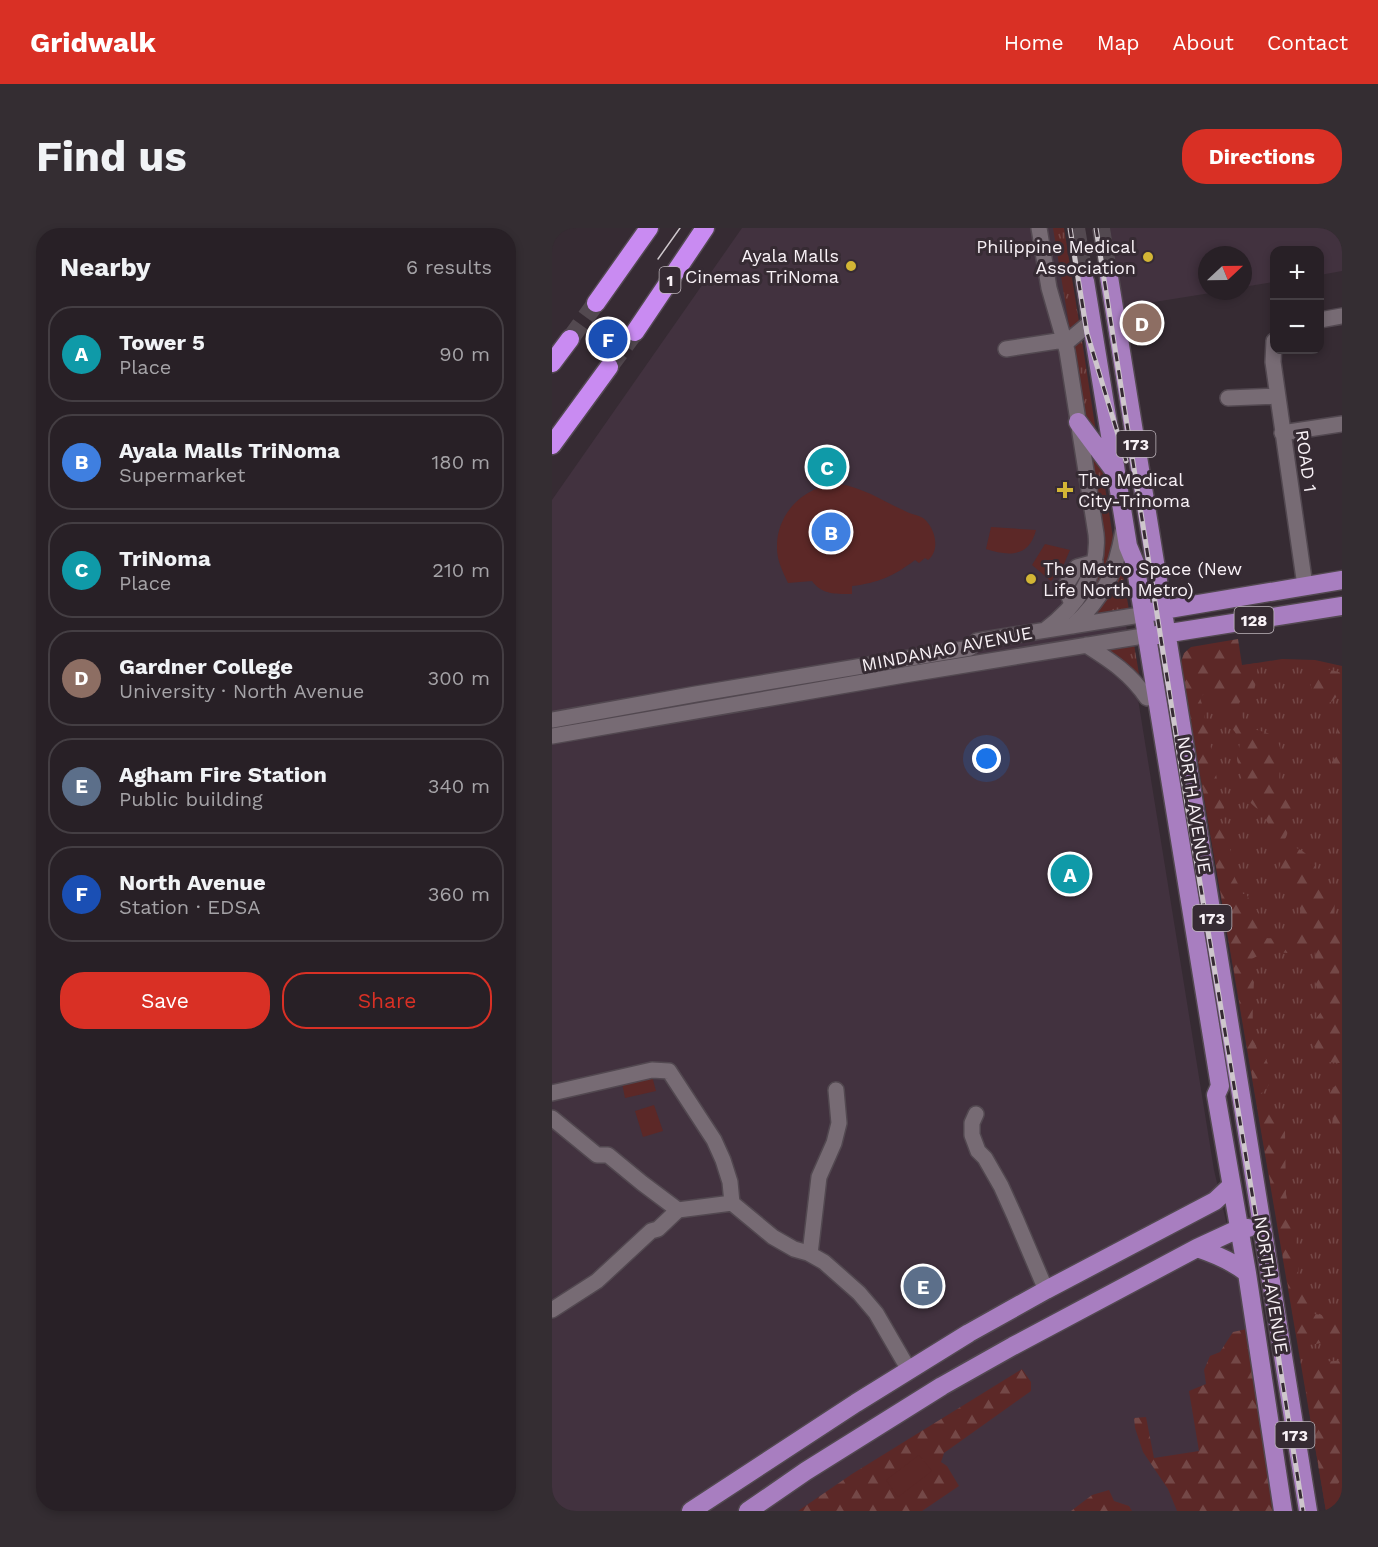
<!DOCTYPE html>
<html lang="en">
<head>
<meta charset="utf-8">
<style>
	:root { --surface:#282026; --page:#342d32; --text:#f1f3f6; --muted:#a5a3a7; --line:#443e43; --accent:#d93025 }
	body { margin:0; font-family:"Work Sans",sans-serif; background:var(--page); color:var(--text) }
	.controls { position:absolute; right:18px; top:18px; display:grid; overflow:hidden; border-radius:12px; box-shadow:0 3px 9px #0003 }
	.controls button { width:54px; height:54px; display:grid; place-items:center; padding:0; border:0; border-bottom:2px solid var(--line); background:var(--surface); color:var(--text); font:30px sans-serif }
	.compass { position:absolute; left:646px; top:18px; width:54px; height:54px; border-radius:50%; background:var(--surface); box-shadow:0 3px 9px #0003; rotate:68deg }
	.you { position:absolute; left:435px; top:531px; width:21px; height:21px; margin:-15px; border:4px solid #fff; border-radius:50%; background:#1a73e8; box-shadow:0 0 0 9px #1a73e833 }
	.badge { display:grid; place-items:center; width:39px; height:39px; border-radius:50%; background:var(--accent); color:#fff; font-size:20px; font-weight:700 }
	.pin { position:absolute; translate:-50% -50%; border:3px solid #fff; box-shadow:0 2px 6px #0006 }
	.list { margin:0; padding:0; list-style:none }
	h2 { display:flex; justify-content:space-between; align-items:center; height:78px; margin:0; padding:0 24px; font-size:26px }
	h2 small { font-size:20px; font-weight:400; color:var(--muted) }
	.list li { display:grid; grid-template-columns:39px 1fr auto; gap:18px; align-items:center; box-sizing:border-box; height:96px; margin:0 12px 12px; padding:0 12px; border:2px solid var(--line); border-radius:24px }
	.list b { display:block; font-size:22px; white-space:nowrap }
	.list p { margin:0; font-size:20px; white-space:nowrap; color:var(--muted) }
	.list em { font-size:20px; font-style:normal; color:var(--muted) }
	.actions { display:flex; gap:12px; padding:18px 24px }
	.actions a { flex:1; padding:14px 0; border:2px solid var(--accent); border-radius:24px; text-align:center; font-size:21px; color:var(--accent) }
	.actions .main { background:var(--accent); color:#fff }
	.map { position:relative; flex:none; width:790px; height:1283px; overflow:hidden; border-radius:24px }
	header { display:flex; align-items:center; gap:36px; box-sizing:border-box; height:84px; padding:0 30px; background:var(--accent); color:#fff }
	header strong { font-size:28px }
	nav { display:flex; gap:33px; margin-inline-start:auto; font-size:21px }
	.intro { display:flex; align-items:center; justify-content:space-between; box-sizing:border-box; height:144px; padding:0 36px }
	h1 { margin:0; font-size:42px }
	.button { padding:15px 27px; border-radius:24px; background:var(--accent); color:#fff; font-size:21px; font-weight:700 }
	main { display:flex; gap:36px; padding:0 36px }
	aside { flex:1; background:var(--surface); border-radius:24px; box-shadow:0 3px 9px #0003 }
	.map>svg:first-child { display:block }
	.built { fill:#42323f }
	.grass { fill:url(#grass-tufts) }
	.forest { fill:url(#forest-firs) }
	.park { fill:#5c2827 }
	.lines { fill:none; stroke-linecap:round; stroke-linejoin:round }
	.major-tunnel { stroke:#534950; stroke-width:18; stroke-dasharray:18 9; stroke-linecap:butt }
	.highway-tunnel { stroke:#534950; stroke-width:18; stroke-dasharray:18 9; stroke-linecap:butt }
	.minor-casing { stroke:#524850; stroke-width:18 }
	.major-casing { stroke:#524850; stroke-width:21 }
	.highway-casing { stroke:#524850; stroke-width:21 }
	.minor { stroke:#776b74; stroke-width:15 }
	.major { stroke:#a87ec0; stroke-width:18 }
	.highway { stroke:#c98bf2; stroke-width:18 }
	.tram { stroke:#cec7cc; stroke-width:1.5 }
	.rail-casing { stroke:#cec7cc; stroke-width:5 }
	.rail { stroke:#362b33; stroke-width:3; stroke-dasharray:9; stroke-linecap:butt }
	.poi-dot { fill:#d3b635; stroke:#362b33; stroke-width:2 }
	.labels { text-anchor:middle; stroke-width:6; stroke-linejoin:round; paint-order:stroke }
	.shield { fill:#362b33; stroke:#beb6bc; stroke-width:1.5 }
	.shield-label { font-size:16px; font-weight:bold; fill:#f8f1f6 }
	.poi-label { font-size:18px; fill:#f8f1f6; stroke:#362b33; text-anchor:end }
	.street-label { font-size:18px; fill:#f8f1f6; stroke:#362b33 }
</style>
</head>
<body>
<header>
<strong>Gridwalk</strong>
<nav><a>Home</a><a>Map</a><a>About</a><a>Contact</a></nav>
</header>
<div class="intro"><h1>Find us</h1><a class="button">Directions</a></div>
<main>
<aside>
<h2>Nearby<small>6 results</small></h2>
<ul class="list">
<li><span class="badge" style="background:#0f9aa8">A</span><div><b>Tower 5</b><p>Place</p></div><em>90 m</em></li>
<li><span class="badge" style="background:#3f7fe0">B</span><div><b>Ayala Malls TriNoma</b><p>Supermarket</p></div><em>180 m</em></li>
<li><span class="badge" style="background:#0f9aa8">C</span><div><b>TriNoma</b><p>Place</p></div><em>210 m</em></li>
<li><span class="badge" style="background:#8d6e63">D</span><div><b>Gardner College</b><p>University · North Avenue</p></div><em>300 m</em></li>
<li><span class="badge" style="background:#5c6f8a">E</span><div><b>Agham Fire Station</b><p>Public building</p></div><em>340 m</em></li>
<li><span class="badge" style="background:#1a4fb4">F</span><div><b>North Avenue</b><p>Station · EDSA</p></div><em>360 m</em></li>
</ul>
<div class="actions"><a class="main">Save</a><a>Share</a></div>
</aside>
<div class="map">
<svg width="790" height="1283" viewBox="0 0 790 1283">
	<defs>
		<pattern id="grass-tufts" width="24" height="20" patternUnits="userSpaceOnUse" patternTransform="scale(1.5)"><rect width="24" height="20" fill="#5c2827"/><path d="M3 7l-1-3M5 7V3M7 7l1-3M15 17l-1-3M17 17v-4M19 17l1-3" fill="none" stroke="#744847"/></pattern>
		<pattern id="forest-firs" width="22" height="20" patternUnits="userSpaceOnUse" patternTransform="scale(1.5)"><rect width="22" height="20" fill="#5c2827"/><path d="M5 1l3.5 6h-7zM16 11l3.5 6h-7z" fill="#744847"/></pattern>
	</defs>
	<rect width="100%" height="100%" fill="#362b33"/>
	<path class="built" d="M190 0H510L662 942 699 1100 726 1283H0V272Z
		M558 0H790V43L768 47V22H722V54L691 59V27H655V63H671L571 79Z"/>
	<path class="grass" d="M501 0H512L528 100 519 109Z
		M529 106 546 217 533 198 519 115Z
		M534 208 548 227 562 316C558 345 544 361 527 383L526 380 547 342 551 323Z
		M570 341 577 382 538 389 563 355Z
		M582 416 588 452 551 422Z
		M730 431 763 432 790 438V1283H774L631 447Z"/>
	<path class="forest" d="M686 411 690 437 705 435C706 447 704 457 700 469L695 471H690C686 476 686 478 688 483 697 510 714 497 725 513 734 526 725 542 728 554 731 564 745 570 744 581 744 586 738 594 737 598 735 603 736 607 733 611L720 615 718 614C715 606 718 606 718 600 717 597 713 590 712 588 705 579 694 574 691 562 690 556 690 550 690 544 689 540 685 535 685 531 685 525 689 519 687 513 684 499 671 498 673 480L662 475 654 466 648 468V470L652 482 653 492 658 505V515L667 562 672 575V581C665 588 665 590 669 599L673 600C673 606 674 609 680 610L682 614 678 621V627L681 633 680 644 691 666H694C703 680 712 692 713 710 718 710 723 711 727 710 756 703 752 675 736 657 734 654 728 651 725 649 726 640 732 630 731 622L733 618C746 617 758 627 763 638L762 647 766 653H772L779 663 783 667 782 691 787 705 788 712V738L785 764 790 780V834L787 835 775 834 772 832 762 818 760 812V802L762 793 769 784C769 779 769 773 767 768 764 754 760 754 770 741L764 732 763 721 760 718C749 715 749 722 742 726 725 723 712 723 698 732 698 739 702 744 702 751 702 769 695 823 714 831 720 845 722 857 708 866 714 881 728 890 733 904L734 966 740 995 745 1005 743 1022 746 1035V1052L750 1061 756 1069 762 1086 779 1088 789 1095 787 1103 790 1106V1112L757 1117 746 1116 629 434 632 425 639 419Z
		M764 438 790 445V467H786C784 469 782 472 779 474 764 481 756 458 759 447 760 442 761 442 764 438Z
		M790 476V569C788 564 788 559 786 554 782 547 781 543 780 534L788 524 785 499 790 489 788 479Z
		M790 851V939C784 931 783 923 785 913L780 908V897L781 891 776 873 778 863Z
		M699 1100 726 1283H625L616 1261 591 1224 583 1200 582 1190 594 1189 602 1230 647 1223 637 1163 654 1156 652 1142 658 1128 668 1124 681 1104Z
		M790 1132V1249C784 1263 775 1259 777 1280L783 1279 786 1283H774L751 1145C760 1133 776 1134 790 1132Z
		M470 1141 479 1154V1163L392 1225 389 1234 395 1238 407 1258 370 1283H246L300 1246Z
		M557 1262 562 1273 577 1278 580 1283H519L540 1267Z"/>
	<path class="park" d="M287 256C310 259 331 273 353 283 358 286 366 287 371 290 383 299 389 322 376 332L373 330 367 335 363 332C342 348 326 355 300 358V366C285 366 270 367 260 353L236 355C231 344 225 333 225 320 224 285 253 257 287 256Z
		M439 299 484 302C477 330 456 328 434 321Z
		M493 316 518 322 511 338 499 353 480 337Z
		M100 848 104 863 73 870 70 855Z
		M102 877 111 903 91 909 83 883Z
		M367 1227 380 1243 346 1269 334 1252Z"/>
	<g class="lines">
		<path class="major-tunnel" d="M524 0 533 53
			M549 0 557 49"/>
		<path class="highway-tunnel" d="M18 111 44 75
			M57 139 83 104"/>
		<defs>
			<path id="minor" d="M487 0 497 60 512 112
				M768 92 790 88
				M722 113 721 134 753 358
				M514 119 515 114 539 94
				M454 121 512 112 515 123 544 306C548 346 524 379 493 402
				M676 170 725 168
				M730 205 790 196
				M520 376 513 359 525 339 543 334
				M521 398C552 368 564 345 571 303
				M534 417C559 433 578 445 595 470
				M0 492 144 466 418 420 425 413 582 388
				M0 508 352 447 585 409
				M0 865 100 842 117 843 162 912 171 932 178 954 180 975
				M424 886 420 895V907L426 923 433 930 449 958 463 989 494 1062
				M0 890 45 927H56L90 955 126 982 180 975 221 1009 242 1021 256 1025 272 1034 307 1065 324 1085 357 1142
				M258 1026 267 949 282 915 287 895 284 862
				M0 1082 45 1053 99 1003 106 1001 126 982"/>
			<path id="major" d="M557 49 756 1283
				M533 53 576 318 583 335 668 858 664 867 695 1045 731 1283
				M526 194 561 241
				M599 384 790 352
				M605 407 790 378
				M645 1020C663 1026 680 1033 695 1045
				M139 1283 304 1175 417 1105 494 1062 663 973 679 958
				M196 1283 254 1243 390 1158 461 1118 645 1020 686 1001 696 1000"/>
			<path id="highway" d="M44 75 97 0
				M83 104 153 0
				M0 135 18 111
				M0 217 57 139"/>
		</defs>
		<use href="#minor" class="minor-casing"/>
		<use href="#major" class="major-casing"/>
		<use href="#highway" class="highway-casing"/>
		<use href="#minor" class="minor"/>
		<use href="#major" class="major"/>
		<use href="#highway" class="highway"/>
		<path class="tram" d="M106 31 128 0"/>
		<defs>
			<path id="rail" d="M518 0 535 105 574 233
				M544 0 639 601 707 1007 751 1283"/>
		</defs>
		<use href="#rail" class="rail-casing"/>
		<use href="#rail" class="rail"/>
	</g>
	<g class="poi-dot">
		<circle cx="596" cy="29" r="6"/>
		<circle cx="299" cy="38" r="6"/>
		<path d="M510 253h6v6h6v6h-6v6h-6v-6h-6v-6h6z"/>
		<circle cx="479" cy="351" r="6"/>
	</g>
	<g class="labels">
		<g class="shield">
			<rect x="107.5" y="39" width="21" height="26" rx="4.5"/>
			<rect x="564.5" y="203" width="39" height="26" rx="4.5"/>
			<rect x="682.5" y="379" width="39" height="26" rx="4.5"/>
			<rect x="640.5" y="677" width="39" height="26" rx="4.5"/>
			<rect x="723.5" y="1194" width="39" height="26" rx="4.5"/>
		</g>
		<g class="shield-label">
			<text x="118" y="58">1</text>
			<text x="584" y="222">173</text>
			<text x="702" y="398">128</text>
			<text x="660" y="696">173</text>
			<text x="743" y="1213">173</text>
		</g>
		<g class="poi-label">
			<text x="584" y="25">Philippine Medical<tspan x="584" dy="21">Association</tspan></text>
			<text x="287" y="34">Ayala Malls<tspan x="287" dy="21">Cinemas TriNoma</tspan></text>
			<text x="526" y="258" text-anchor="start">The Medical<tspan x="526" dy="21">City-Trinoma</tspan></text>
			<text x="491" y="347" text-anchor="start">The Metro Space (New<tspan x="491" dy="21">Life North Metro)</tspan></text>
		</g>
		<g class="street-label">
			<text transform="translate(754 233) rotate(82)" y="6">ROAD 1</text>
			<text transform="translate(395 421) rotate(-11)" y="6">MINDANAO AVENUE</text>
			<text transform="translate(642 577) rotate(81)" y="6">NORTH AVENUE</text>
			<text transform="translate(719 1057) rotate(81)" y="6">NORTH AVENUE</text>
		</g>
	</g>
</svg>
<div class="controls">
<button>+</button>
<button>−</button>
</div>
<svg class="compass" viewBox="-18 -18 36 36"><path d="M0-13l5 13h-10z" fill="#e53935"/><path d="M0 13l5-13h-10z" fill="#a5a3a7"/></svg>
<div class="you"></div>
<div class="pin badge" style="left:518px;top:646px;background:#0f9aa8">A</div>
<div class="pin badge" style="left:279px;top:304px;background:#3f7fe0">B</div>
<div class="pin badge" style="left:275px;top:239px;background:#0f9aa8">C</div>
<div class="pin badge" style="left:590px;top:95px;background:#8d6e63">D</div>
<div class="pin badge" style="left:371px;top:1058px;background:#5c6f8a">E</div>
<div class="pin badge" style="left:56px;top:111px;background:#1a4fb4">F</div>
</div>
</main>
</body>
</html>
